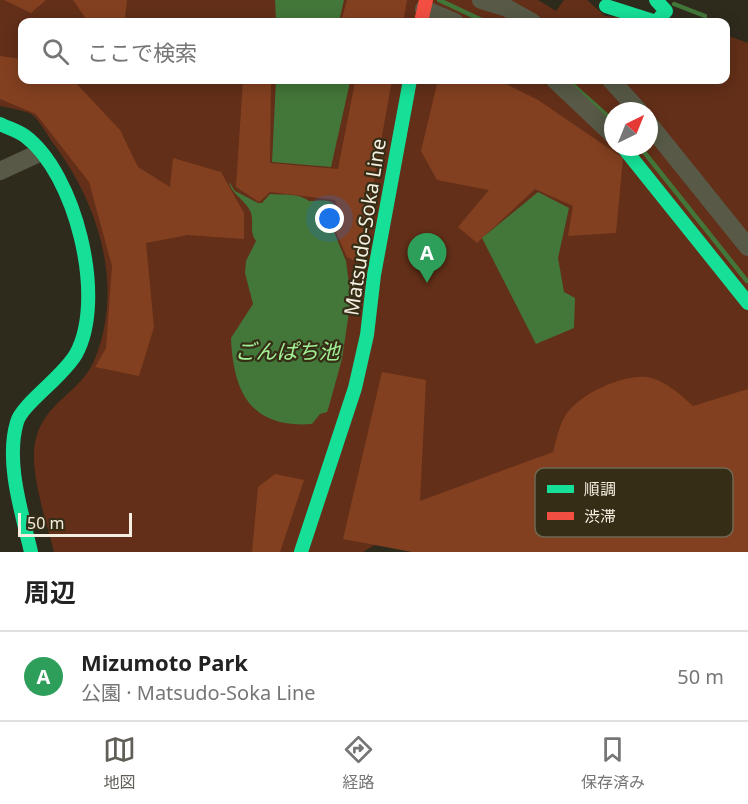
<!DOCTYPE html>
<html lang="ja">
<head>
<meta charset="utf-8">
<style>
	:root { --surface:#fff; --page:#f6f6f6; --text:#222; --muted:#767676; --line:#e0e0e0; --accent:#615f58 }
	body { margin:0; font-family:"Noto Sans","Noto Sans JP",sans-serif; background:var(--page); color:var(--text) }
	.compass { position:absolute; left:604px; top:102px; width:54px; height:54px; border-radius:50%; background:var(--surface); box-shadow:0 3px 15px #0003; rotate:43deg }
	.scale { position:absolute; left:18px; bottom:15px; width:114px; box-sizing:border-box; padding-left:6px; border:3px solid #f4efe0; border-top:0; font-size:16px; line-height:21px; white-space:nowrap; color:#f4efe0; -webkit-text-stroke:4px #352d15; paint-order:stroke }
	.you { position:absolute; left:330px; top:219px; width:21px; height:21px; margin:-15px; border:4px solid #fff; border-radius:50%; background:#1a73e8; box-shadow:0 0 0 9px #1a73e833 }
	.badge { display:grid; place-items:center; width:39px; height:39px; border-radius:50%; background:var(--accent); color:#fff; font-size:20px; font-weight:700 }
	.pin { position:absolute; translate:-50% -50px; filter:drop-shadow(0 2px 3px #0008) }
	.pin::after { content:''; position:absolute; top:32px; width:21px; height:18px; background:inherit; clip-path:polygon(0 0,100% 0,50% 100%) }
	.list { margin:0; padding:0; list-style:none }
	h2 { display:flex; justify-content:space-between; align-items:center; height:78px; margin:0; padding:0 24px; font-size:26px }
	h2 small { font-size:20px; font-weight:400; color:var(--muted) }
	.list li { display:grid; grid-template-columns:39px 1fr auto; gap:18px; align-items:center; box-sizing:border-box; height:90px; padding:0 24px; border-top:2px solid var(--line) }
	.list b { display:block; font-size:22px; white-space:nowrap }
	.list p { margin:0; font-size:20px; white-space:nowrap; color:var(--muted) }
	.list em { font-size:20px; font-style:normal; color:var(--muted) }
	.icon { flex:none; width:33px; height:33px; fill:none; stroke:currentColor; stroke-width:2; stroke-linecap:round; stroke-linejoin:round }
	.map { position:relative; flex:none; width:748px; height:552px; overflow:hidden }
	.search { position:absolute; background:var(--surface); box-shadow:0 3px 15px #0003; left:18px; right:18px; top:18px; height:66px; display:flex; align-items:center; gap:15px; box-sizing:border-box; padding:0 21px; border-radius:12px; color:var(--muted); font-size:22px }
	.sheet { height:168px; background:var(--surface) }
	nav { display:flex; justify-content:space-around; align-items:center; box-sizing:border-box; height:84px; border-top:2px solid var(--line); background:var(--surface); font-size:16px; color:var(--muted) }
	nav a { display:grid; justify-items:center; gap:3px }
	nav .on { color:var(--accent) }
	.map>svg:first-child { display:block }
	.green { fill:#632f18; fill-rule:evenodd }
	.forest { fill:#834020 }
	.water { fill:#437639 }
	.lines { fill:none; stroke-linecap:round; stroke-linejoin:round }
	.stream { stroke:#437639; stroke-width:4.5 }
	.street { stroke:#585a47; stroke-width:18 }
	.fast { stroke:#16e098; stroke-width:14 }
	.jam { stroke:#f24e42; stroke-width:14 }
	.labels { text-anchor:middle; stroke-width:4.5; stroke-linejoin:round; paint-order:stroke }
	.street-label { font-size:20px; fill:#f4efe0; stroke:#352d15 }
	.water-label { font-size:21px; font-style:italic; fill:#a2f095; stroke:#352d15 }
	.key { fill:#352d15; stroke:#6e6752; stroke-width:1.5 }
	.key-label { font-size:16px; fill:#f4efe0 }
</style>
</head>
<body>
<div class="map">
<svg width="748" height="552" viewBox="0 0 748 552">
	<rect width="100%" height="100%" fill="#2e2a1c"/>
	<path class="green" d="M0 0H538L556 11 564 0H587L605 16 674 22H22V80H726V35L748 43V552H454L388 537 363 552H54C47 524 33 482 34 454 36 404 78 397 94 361 125 287 99 204 53 143 47 135 39 119 31 114 22 110 9 108 0 106ZM613 111H649V147H613Z"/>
	<path class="forest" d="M4 0H46L31 13Z
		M73 0H127L125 18 118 22H88Z
		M347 0H407L403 22H341Z
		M0 56 22 59V80H73L120 130 138 167 170 187 173 158 221 172 244 213V239L188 235 146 243 154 327 139 376 95 367 106 348 112 266 89 182 36 114 0 99Z
		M243 80H271L270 163 338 169 355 82 348 80H392L359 263 347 257 334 228 340 215 335 200 270 192 259 202 236 187Z
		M438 80H498L538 100 623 158 616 233 568 236 573 206 535 189 477 243 458 227 489 190 437 180 421 151Z
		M382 372 426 380 420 501 553 452C556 442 558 430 563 420 574 396 620 375 646 377 664 379 681 395 693 406L748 389V552H412L343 539Z
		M275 474 304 480 280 552H252L258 487Z"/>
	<path class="water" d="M275 0H344L339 22H276Z
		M276 80 350 82 331 167 272 162Z
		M229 182 235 191 258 203H262L270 194C283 195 299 193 309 201 322 201 333 197 338 211L332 227 346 261 351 299 342 359 329 406 327 412 320 414 312 424C252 429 233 393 231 338L253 304 245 273 246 261 256 241C249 232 254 223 251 213 247 201 231 194 229 182Z
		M538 192 569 208 558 258 564 292 575 298 574 328 536 344 482 238Z"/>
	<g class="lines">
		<path class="stream" d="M439 0 486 22
			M674 4 705 16
			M567 80 613 121
			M640 147 747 281"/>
		<path class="street" d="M481 0 507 8 532 22
			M424 9 455 22
			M555 80 613 135
			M611 80 639 111
			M649 124 748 247
			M0 171 39 153"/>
		<path class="fast" d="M606 6 656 22 666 11 656 0
			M0 124C8 128 18 131 25 136 75 173 107 298 76 354 63 377 22 404 17 422 5 462 22 513 31 552
			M623 147 748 303
			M301 552 355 388 367 335 374 275 410 80"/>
		<path class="jam" d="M421 22 426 0"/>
	</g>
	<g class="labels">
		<g class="street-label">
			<text transform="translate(365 227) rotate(-81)" y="7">Matsudo-Soka Line</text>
		</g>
		<g class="water-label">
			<text x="287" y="359">ごんぱち池</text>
		</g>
	</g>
	<rect x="535" y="468" width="198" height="69" rx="9" class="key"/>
	<rect x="547" y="485" width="27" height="8" fill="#16e098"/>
	<rect x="547" y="512" width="27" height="8" fill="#f24e42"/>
	<g class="key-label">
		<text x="584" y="495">順調</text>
		<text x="584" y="522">渋滞</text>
	</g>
</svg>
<svg class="compass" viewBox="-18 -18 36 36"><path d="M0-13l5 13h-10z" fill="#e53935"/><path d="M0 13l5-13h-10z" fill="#767676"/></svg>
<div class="scale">50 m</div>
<div class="you"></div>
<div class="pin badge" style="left:427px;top:283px;background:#2e9e5b">A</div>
<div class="search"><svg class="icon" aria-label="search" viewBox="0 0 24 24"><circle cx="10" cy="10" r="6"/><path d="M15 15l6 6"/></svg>ここで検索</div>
</div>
<section class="sheet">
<h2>周辺<small></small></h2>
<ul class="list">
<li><span class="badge" style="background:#2e9e5b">A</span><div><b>Mizumoto Park</b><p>公園 · Matsudo-Soka Line</p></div><em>50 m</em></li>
</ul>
</section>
<nav>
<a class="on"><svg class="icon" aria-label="map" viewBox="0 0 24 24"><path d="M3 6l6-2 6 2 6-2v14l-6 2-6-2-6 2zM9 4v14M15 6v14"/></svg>地図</a>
<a><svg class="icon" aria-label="directions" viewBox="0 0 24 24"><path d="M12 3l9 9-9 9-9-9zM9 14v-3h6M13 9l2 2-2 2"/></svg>経路</a>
<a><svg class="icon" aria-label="saved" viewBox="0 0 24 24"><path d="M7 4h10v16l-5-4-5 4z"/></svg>保存済み</a>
</nav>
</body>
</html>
